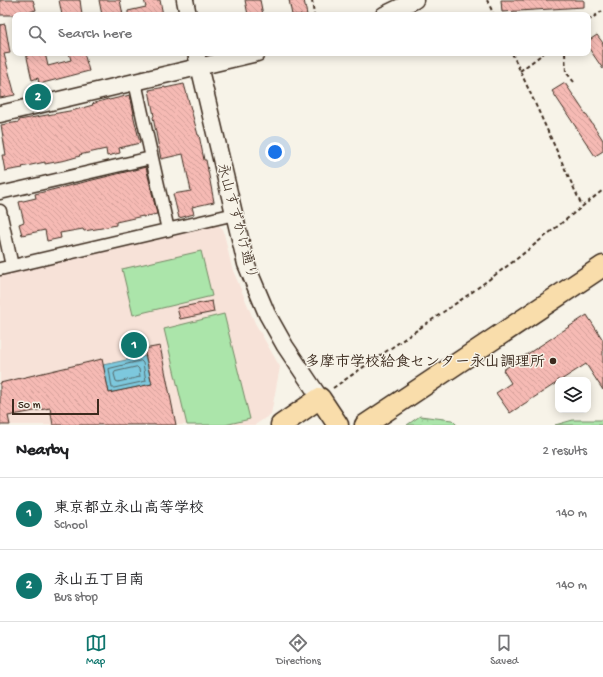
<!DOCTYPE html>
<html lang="en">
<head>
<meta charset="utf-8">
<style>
	:root { --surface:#fff; --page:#f2f2f2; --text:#202124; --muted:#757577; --line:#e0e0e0; --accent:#0f766e }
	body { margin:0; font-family:"Gochi Hand","Klee One",sans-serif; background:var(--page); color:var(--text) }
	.controls { position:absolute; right:12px; bottom:12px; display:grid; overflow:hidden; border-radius:8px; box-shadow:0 2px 10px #0003 }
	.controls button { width:36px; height:36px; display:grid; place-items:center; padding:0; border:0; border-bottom:1px solid var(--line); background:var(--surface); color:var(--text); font:20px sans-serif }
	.scale { position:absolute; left:12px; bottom:10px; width:87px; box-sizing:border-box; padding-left:4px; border:2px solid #3b2a1e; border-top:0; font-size:11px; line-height:14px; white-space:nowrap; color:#3b2a1e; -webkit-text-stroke:3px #f7f3e8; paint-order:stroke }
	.you { position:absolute; left:275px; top:152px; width:14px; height:14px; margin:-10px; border:3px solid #fff; border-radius:50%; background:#1a73e8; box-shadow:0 0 0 6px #1a73e833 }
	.badge { display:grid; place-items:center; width:26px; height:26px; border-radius:50%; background:var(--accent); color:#fff; font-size:13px; font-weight:700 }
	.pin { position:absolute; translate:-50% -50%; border:2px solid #fff; box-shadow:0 1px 4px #0006 }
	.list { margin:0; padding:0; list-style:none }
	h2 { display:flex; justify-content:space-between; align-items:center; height:52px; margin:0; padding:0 16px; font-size:17px }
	h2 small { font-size:13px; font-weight:400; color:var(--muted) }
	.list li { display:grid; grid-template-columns:26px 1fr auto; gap:12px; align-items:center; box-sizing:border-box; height:72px; padding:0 16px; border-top:1px solid var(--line) }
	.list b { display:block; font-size:15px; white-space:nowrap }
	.list p { margin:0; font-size:13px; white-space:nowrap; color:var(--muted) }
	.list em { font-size:13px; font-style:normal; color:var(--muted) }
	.icon { flex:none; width:22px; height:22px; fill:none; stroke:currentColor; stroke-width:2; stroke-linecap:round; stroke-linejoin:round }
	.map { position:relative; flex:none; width:603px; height:425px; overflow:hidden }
	.search { position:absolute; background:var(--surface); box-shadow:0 2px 10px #0003; left:12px; right:12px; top:12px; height:44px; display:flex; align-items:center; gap:10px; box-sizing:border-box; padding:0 14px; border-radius:8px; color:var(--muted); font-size:15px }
	.sheet { height:196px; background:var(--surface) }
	nav { display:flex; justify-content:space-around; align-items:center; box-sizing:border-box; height:56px; border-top:1px solid var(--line); background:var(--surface); font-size:11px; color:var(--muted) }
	nav a { display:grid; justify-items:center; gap:2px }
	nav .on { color:var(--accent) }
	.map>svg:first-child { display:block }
	.built { fill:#f7e2d8 }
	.forest { fill:url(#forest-crowns); stroke:#738864 }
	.garden { fill:#abe5aa; stroke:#738864 }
	.water { fill:#7dc8dd; stroke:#638991 }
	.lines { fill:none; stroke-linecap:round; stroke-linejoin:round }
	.shore { stroke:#55696a; stroke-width:1 }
	.building { fill:url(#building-back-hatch); stroke:#3b2a1e }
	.minor-casing { stroke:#3b2a1e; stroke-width:15 }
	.tertiary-casing { stroke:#3b2a1e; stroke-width:19 }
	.primary-casing { stroke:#3b2a1e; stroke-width:23 }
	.path { stroke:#3b2a1e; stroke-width:2; stroke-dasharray:4 3; stroke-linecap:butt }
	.minor { stroke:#f7f3e8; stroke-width:12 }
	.tertiary { stroke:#f7f3e8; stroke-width:16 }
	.primary { stroke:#f9ddab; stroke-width:20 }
	.poi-dot { fill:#3b2a1e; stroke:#f7f3e8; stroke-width:1.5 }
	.labels { text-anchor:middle; stroke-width:3; stroke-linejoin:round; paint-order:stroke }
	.street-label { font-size:15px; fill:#3b2a1e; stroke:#f7f3e8 }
	.poi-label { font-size:15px; font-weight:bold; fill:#3b2a1e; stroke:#f7f3e8; text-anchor:end }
</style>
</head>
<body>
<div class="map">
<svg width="603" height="425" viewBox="0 0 603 425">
	<defs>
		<pattern id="forest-crowns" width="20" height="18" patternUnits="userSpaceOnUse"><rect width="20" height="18" fill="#abe5aa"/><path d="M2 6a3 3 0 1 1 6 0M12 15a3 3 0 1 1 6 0" fill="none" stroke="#94c592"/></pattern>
		<pattern id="building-back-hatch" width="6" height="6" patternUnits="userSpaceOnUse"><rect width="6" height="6" fill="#f6bab4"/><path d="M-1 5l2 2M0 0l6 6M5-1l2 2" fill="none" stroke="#d4a09a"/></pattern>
	</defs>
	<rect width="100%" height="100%" fill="#f7f3e8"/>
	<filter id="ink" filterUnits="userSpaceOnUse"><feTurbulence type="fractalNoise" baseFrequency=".025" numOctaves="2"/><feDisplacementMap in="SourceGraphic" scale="8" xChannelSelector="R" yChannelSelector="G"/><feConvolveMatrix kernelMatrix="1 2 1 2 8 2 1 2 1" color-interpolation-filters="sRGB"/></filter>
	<g filter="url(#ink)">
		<path class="built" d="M216 224 223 229 232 268 255 323 280 367 271 414 255 425H0V275Z"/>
		<path class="forest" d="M420 416 452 420 457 425H407Z
			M573 420H603V425H555Z"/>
		<path class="garden" d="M201 251 212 296 133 315 122 269Z
			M224 314 250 419 225 425H187L164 329Z"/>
		<path class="water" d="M145 356 152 384 109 393 103 365Z"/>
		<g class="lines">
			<path class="shore" d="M141 361 143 363 146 381 114 388H112L109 369Z
				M137 367 139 369 140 377 118 382 116 381 114 374 115 372Z"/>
		</g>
		<path class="building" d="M0 0H33L36 10 29 12 30 15H0Z
			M59 0H80L82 15H62Z
			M99 0H120L123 15H102Z
			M144 0H160L163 15H128V11L146 7Z
			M245 0H260L263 15H248Z
			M289 0H304L307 15H292Z
			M501 0H584V7L502 12Z
			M5 24 10 53 4 54 15 95 0 98V25Z
			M597 35 603 43V69L588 47V41Z
			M26 53H45L48 66 71 60 69 53H84L89 71 39 84 38 78 32 80Z
			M565 83 603 140V151L595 156 552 91Z
			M184 84 198 135H199L204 160H206L214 202 192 207 194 214 179 218 173 194 191 191 183 154 161 159 153 117 154 116 149 90 165 87V88Z
			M130 95 134 114H133L140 143 119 148 120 153 107 156 106 149 79 155 80 156 66 160 45 164V162L22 167 23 168 5 171 2 155H6L1 125 19 122V120L75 110 93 105 92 104 108 99 109 100Z
			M146 167 157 214 143 217V216L116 222V225L102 228 84 231 83 229 60 233 61 238 47 241 45 230 22 235 19 224 24 222 19 202 36 198 35 194Z
			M212 301 214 312 180 319 177 308Z
			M587 315 603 340V390L586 364 561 380H558V382L510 413 496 393 511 383 503 370Z
			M160 346 176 425H53L50 408 8 416 10 425H0V383L102 359 109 393 152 384 144 349Z"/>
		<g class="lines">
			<defs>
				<path id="minor" d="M135 82 168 230
					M0 193 151 158
					M0 211 12 266
					M0 269 235 214"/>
				<path id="tertiary" d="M185 0 188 15
					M384 15 415 0
					M196 53 246 264 267 314 285 346 320 398
					M0 114 257 53"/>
				<path id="primary" d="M281 425 320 398 338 425
					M365 425 603 266"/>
			</defs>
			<use href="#minor" class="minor-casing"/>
			<use href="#tertiary" class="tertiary-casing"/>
			<use href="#primary" class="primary-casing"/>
			<path class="path" d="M312 0 314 15
				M487 0 494 15
				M588 21 602 11
				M512 53 582 206
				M565 53 566 72 574 82
				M520 71 544 53
				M333 388 468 295 514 261 603 190"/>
			<use href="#minor" class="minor"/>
			<use href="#tertiary" class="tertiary"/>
			<use href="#primary" class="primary"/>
		</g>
	</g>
	<circle class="poi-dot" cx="553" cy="361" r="4"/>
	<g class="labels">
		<g class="street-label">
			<text transform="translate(238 221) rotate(75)" y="5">永山すずかけ通り</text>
		</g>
		<g class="poi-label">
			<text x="545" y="366">多摩市学校給食センター永山調理所</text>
		</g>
	</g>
</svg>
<div class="controls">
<button><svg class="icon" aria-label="layers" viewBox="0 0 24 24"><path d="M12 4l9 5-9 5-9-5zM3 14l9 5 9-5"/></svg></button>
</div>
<div class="scale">50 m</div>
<div class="you"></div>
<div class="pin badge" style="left:134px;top:345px">1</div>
<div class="pin badge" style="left:38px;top:97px">2</div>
<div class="search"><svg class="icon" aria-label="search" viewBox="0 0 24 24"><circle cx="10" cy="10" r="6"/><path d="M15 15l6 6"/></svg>Search here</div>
</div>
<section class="sheet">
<h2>Nearby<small>2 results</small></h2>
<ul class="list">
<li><span class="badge">1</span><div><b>東京都立永山高等学校</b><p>School</p></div><em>140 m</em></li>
<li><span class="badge">2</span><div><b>永山五丁目南</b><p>Bus stop</p></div><em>140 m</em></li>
</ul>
</section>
<nav>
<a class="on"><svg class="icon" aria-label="map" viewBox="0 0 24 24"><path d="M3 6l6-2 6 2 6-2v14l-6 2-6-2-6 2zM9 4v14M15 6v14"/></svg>Map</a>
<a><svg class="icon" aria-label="directions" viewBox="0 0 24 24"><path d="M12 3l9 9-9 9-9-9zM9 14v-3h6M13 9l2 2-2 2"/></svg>Directions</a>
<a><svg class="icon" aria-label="saved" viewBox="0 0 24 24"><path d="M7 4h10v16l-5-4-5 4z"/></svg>Saved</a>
</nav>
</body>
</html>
